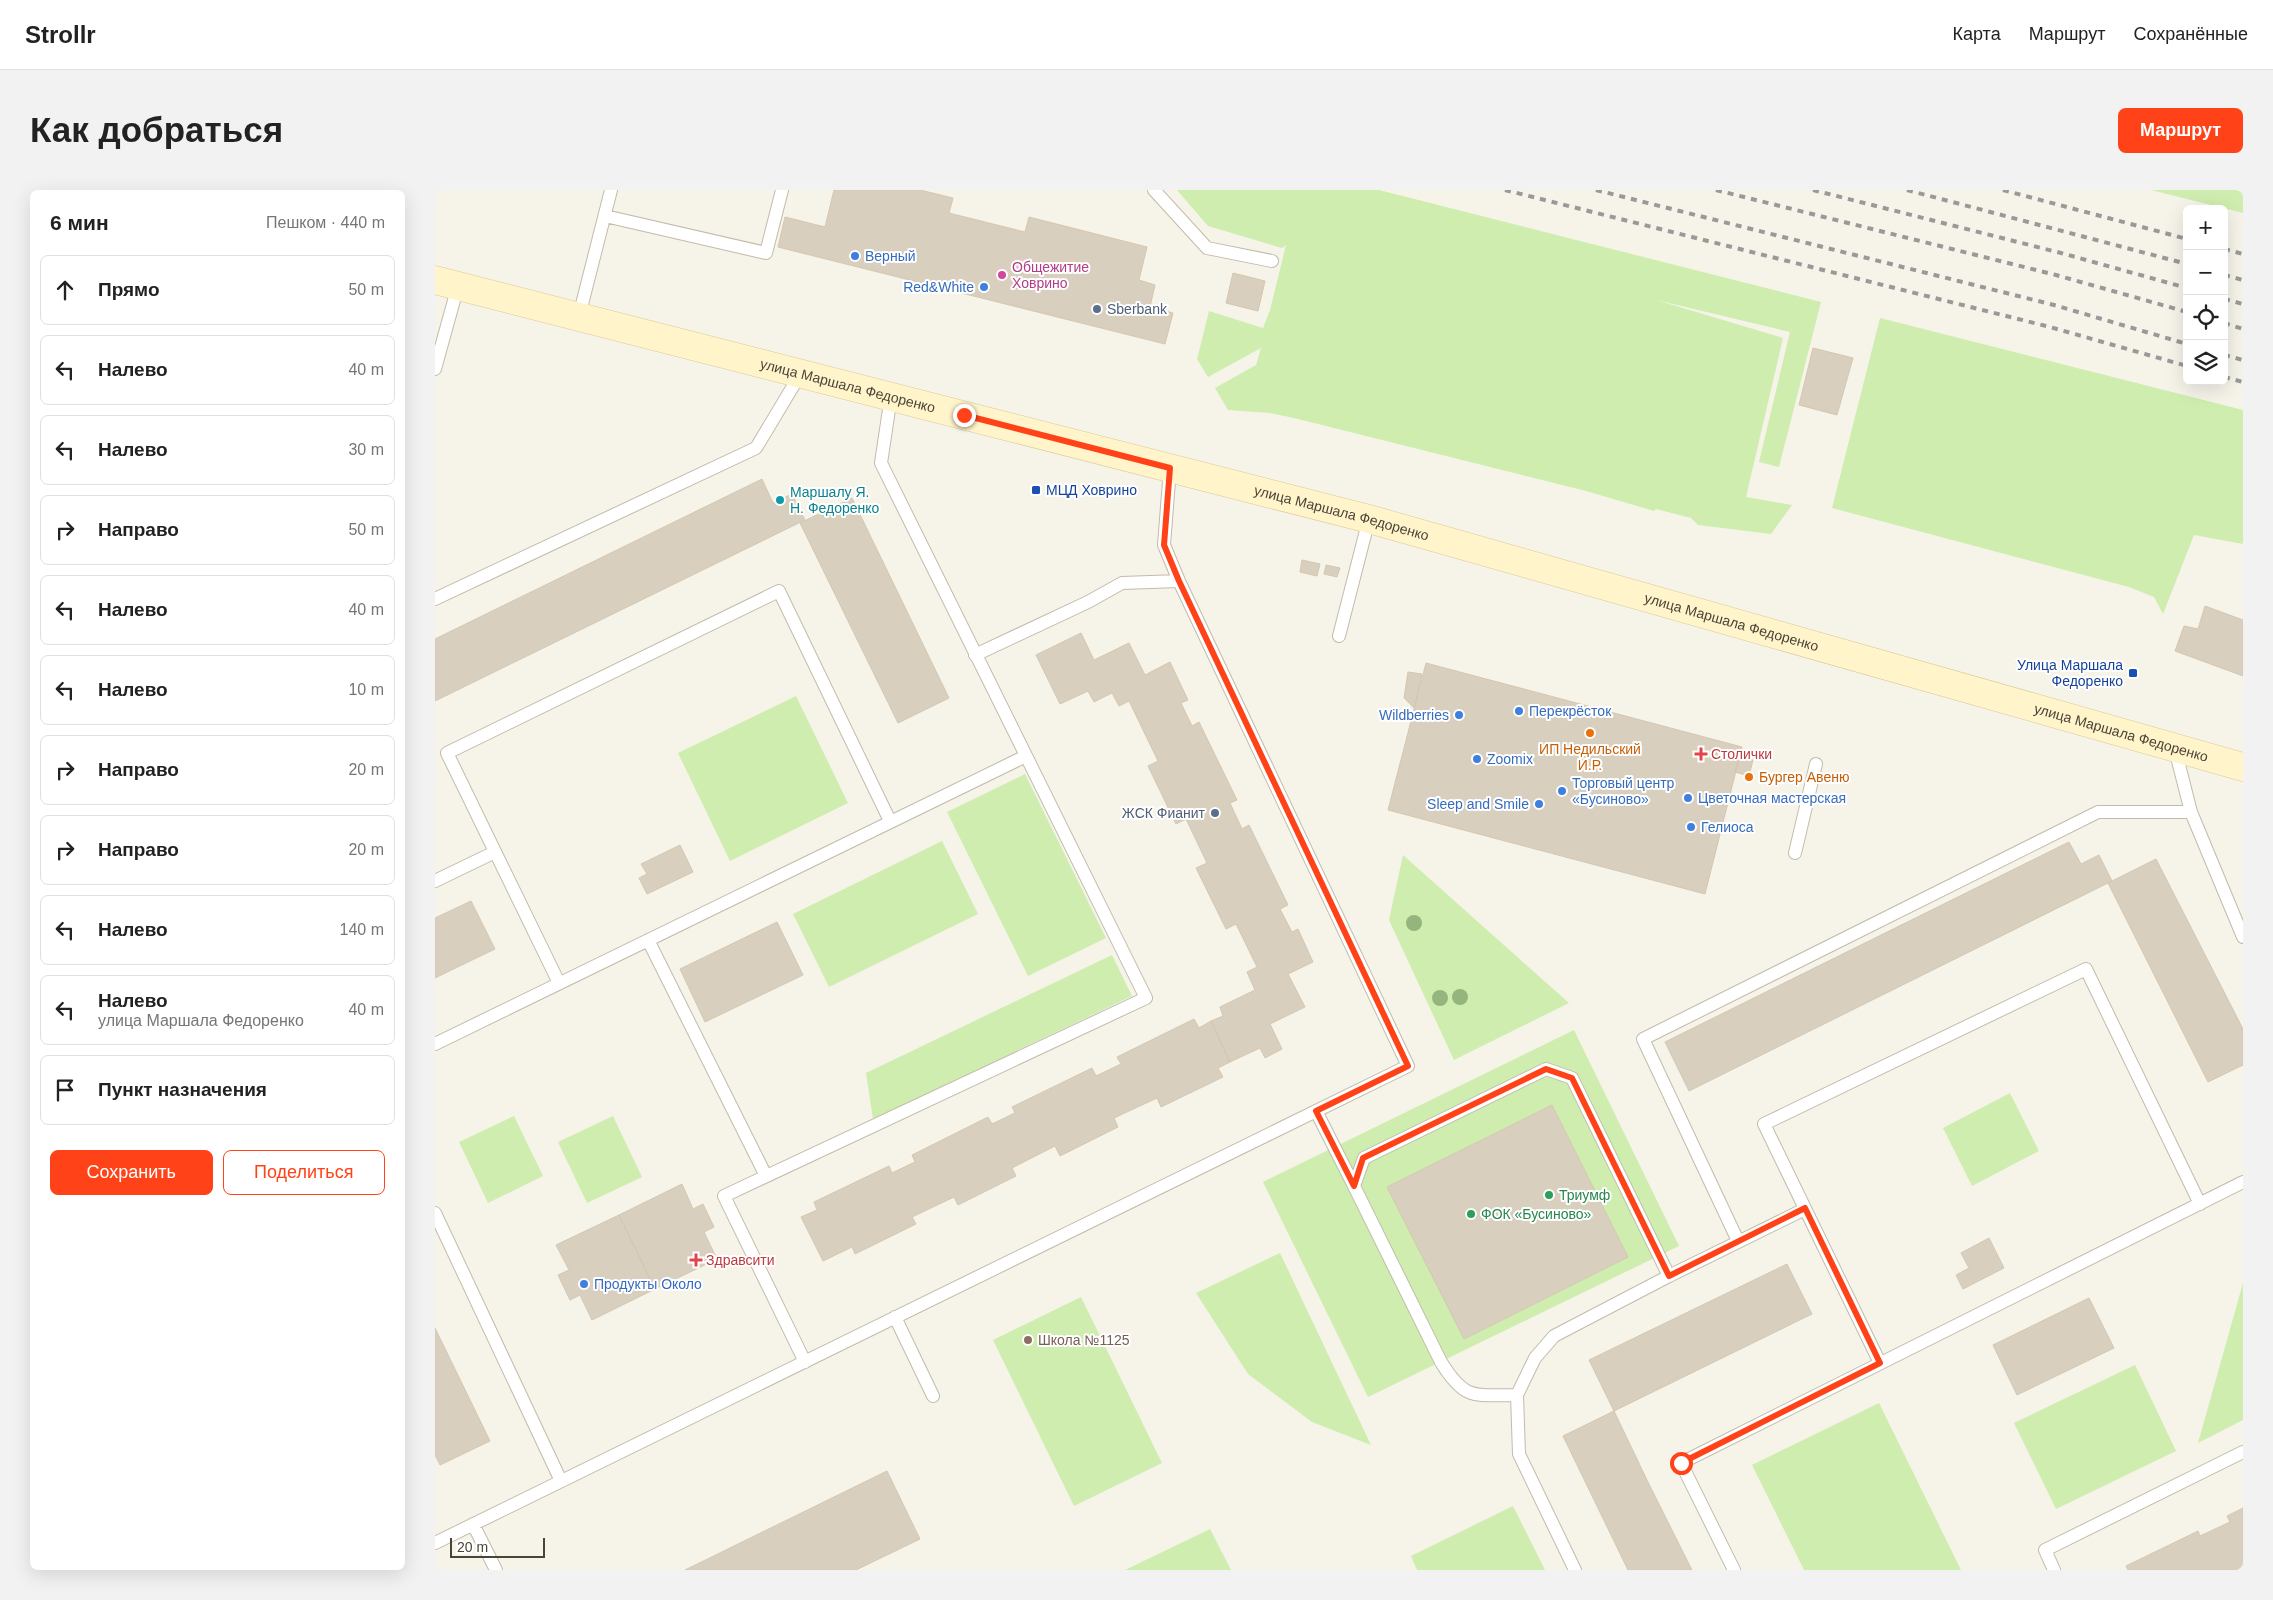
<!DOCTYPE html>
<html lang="ru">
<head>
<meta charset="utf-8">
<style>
	:root { --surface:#fff; --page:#f2f2f2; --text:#222; --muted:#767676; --line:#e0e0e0; --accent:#ff4217 }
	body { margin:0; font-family:Helvetica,sans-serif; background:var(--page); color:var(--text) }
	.controls { position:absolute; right:15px; top:15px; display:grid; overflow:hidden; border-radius:8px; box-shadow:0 5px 20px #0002 }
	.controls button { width:45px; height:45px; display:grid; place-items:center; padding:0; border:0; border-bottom:1px solid var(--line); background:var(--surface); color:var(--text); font:25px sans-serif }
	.scale { position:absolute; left:15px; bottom:12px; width:95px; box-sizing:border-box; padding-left:5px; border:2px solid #4b4337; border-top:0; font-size:14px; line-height:18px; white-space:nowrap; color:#4b4337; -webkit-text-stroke:4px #fff; paint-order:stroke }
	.stop { position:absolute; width:15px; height:15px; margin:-11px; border:4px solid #ff4217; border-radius:50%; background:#fff }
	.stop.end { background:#ff4217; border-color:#fff; box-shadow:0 1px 5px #0008 }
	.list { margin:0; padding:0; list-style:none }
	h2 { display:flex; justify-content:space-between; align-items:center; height:65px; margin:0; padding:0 20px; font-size:21px }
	h2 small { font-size:16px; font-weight:400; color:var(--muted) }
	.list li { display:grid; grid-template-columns:32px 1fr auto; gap:15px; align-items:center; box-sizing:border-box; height:70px; margin:0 10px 10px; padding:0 10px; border:1px solid var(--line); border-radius:8px }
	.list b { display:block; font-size:19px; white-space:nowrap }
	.list p { margin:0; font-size:16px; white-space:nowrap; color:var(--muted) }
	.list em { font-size:16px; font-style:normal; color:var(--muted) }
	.actions { display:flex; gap:10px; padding:15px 20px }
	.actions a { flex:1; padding:11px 0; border:1px solid var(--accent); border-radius:8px; text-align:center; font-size:18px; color:var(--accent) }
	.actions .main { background:var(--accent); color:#fff }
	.icon { flex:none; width:28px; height:28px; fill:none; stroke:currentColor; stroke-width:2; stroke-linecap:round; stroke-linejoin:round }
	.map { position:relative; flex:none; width:1808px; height:1380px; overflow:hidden; border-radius:8px }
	header { display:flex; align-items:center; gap:30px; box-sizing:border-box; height:70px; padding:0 25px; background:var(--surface); border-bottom:1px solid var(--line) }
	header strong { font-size:24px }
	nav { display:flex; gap:28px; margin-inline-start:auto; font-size:18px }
	.intro { display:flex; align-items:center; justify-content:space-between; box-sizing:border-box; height:120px; padding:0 30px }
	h1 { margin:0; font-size:35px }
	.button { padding:12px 22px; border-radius:8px; background:var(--accent); color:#fff; font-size:18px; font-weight:700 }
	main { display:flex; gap:30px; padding:0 30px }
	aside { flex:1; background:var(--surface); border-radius:8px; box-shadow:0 5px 20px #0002 }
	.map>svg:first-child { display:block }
	.green { fill:#cfedaf }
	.building { fill:#d9cfbe; stroke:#d4c7b0 }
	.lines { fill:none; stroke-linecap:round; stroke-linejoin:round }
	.lane-casing { stroke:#c2bbab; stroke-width:14 }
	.secondary-casing { stroke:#dac996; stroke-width:29 }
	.lane { stroke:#fff; stroke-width:12 }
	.secondary { stroke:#fff4ca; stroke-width:28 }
	.rail { stroke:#999; stroke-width:4; stroke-dasharray:6 6; stroke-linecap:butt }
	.tree { fill:#94b57d }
	.route { stroke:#ff4217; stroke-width:6 }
	.shop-dot { fill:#3f7fe0; stroke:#fff; stroke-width:2 }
	.hotel-dot { fill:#d1479c; stroke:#fff; stroke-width:2 }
	.service-dot { fill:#5c6f8a; stroke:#fff; stroke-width:2 }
	.transit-dot { fill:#1a4fb4; stroke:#fff; stroke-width:2 }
	.culture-dot { fill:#0f9aa8; stroke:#fff; stroke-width:2 }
	.food-dot { fill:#e8710a; stroke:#fff; stroke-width:2 }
	.health-dot { fill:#e0444e; stroke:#fff; stroke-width:2 }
	.leisure-dot { fill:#2e9e5b; stroke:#fff; stroke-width:2 }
	.education-dot { fill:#8d6e63; stroke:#fff; stroke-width:2 }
	.labels { text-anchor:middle; stroke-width:4; stroke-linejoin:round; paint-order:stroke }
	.shop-label { font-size:14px; fill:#366cbe; stroke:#fff; text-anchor:start }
	.hotel-label { font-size:14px; fill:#b23c85; stroke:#fff; text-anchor:start }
	.service-label { font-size:14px; fill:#4e5e75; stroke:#fff; text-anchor:start }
	.street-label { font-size:14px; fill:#4b4337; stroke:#fff }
	.transit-label { font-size:14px; fill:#164399; stroke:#fff; text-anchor:start }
	.culture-label { font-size:14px; fill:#0d838f; stroke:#fff; text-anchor:start }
	.food-label { font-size:14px; fill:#c56008; stroke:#fff }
	.health-label { font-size:14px; fill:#be3a42; stroke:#fff; text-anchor:start }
	.leisure-label { font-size:14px; fill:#27864d; stroke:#fff; text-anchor:start }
	.education-label { font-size:14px; fill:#785e54; stroke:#fff; text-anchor:start }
</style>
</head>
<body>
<header>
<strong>Strollr</strong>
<nav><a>Карта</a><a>Маршрут</a><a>Сохранённые</a></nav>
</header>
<div class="intro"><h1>Как добраться</h1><a class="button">Маршрут</a></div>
<main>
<aside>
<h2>6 мин<small>Пешком · 440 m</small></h2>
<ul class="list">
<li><svg class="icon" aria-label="ahead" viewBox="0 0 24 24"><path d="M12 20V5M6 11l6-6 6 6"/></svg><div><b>Прямо</b></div><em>50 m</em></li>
<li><svg class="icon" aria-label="left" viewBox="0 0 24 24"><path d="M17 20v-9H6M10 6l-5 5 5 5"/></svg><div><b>Налево</b></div><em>40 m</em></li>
<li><svg class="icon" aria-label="left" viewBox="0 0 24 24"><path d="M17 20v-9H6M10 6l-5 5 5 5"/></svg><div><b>Налево</b></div><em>30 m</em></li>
<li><svg class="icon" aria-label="right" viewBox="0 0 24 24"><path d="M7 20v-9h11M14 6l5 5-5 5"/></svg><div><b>Направо</b></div><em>50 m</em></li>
<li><svg class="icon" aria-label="left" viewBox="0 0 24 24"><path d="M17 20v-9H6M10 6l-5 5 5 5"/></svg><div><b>Налево</b></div><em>40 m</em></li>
<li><svg class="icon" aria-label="left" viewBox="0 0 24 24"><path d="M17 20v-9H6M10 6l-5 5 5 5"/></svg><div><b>Налево</b></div><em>10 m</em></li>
<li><svg class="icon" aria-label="right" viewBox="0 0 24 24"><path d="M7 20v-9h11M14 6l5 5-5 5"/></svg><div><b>Направо</b></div><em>20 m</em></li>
<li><svg class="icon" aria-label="right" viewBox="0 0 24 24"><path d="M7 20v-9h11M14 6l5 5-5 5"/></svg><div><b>Направо</b></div><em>20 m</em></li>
<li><svg class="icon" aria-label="left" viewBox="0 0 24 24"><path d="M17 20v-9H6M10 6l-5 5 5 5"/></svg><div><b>Налево</b></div><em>140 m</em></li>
<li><svg class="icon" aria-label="left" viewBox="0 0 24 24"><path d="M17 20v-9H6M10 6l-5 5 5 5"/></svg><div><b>Налево</b><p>улица Маршала Федоренко</p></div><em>40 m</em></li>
<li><svg class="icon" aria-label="arrive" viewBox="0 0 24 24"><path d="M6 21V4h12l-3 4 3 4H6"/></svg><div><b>Пункт назначения</b></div></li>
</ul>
<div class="actions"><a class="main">Сохранить</a><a>Поделиться</a></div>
</aside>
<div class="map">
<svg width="1808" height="1380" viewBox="0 0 1808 1380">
	<rect width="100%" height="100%" fill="#f6f3e9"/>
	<path class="green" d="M742 0H944L1386 112 1344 277 1324 272 1355 142 1221 110 1348 148 1311 307 1357 315 1336 344 1263 335 1256 328 1221 319 1219 321 1151 301 859 228 835 223 793 220 780 198 821 175 826 158 773 187 762 169 774 121 828 138 835 120 851 55 847 58 773 36Z
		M1716 0H1808V23Z
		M1445 128 1808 220V354L1759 345 1728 424 1719 407 1694 397 1397 318Z
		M361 506 413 613 295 671 243 563Z
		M590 584 671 748 593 786 512 622Z
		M507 651 543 724 394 797 358 724Z
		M968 665 1134 813 1019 870 954 730Z
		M677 765 697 806 438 929 431 883Z
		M1139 840 1244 1056 933 1207 828 992Z
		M1575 903 1604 961 1537 996 1508 938Z
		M79 926 108 986 53 1013 24 952Z
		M178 926 207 987 152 1013 123 952Z
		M845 1063 936 1255 877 1232 813 1184 761 1103Z
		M1808 1093V1230L1763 1253Z
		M646 1107 727 1273 639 1316 558 1150Z
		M1700 1175 1741 1261 1621 1319 1579 1233Z
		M1444 1213 1526 1380H1369L1317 1275Z
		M1078 1316 1110 1380H982L976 1366Z
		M775 1339 796 1380H690Z"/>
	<path class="building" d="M399 0H485L518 8 514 23 590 42 594 27 712 57 704 90 720 95 715 117 738 123 730 154 343 57 350 27 390 37Z
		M798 83 830 91 823 121 791 113Z
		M1378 158 1418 168 1402 225 1364 215Z
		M327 289 338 313 357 304 370 330 0 511V449Z
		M417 308 514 508 463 533 365 333Z
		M867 370 885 374 882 386 865 382Z
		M891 375 905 378 902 387 889 384Z
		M1770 416 1808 430V486L1740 461 1749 436 1763 439Z
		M646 443 659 470 694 453 710 485 735 472 753 510 746 513 757 536 764 532 802 610 795 613 807 639 814 635 853 715 845 719 857 742 863 739 878 772 853 784 870 817 835 834 847 859 830 868 825 858 795 872 776 831 788 826 785 817 820 800 812 782 822 777 801 734 791 739 761 678 772 673 751 629 741 634 713 576 723 571 694 511 684 516 677 503 659 512 653 501 625 514 601 465Z
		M991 473 1307 557 1270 704 953 620Z
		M973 482 987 484 979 518 969 508Z
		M1304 567 1318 570 1314 586 1300 582Z
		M1634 652 1646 674 1664 665 1677 691 1254 901 1230 852Z
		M245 655 258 682 212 704 204 688 212 684 206 674Z
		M1721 669 1808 839V875L1773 892 1673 693Z
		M36 711 60 759 0 788V728Z
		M342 732 368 785 270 832 245 779Z
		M759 829 764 838 776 831 795 872 783 878 788 887 726 917 722 908 679 928 683 937 625 966 620 956 577 978 581 986 523 1015 519 1007 477 1027 481 1034 420 1064 417 1057 388 1071 366 1027 382 1020 379 1012 454 976 457 983 480 972 477 965 553 927 557 934 580 923 577 917 657 878 661 886 686 874 682 867Z
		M1117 915 1193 1067 1029 1149 952 997Z
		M247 994 258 1019 268 1014 279 1037 269 1042 282 1069 220 1099 184 1025Z
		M184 1025 220 1099 157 1130 145 1105 135 1110 123 1085 134 1080 121 1055Z
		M1554 1048 1569 1078 1528 1099 1521 1085 1534 1078 1526 1063Z
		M1352 1074 1377 1124 1179 1221 1154 1170Z
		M1654 1108 1679 1158 1582 1205 1558 1155Z
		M0 1138 55 1251 5 1275 0 1265Z
		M1179 1221 1212 1290 1257 1380H1193L1128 1246Z
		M452 1281 485 1349 421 1380H250Z
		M1808 1318V1380H1693L1691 1376 1763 1341 1765 1346 1795 1332 1792 1326Z"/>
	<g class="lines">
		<defs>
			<path id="lane" d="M719 0 772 58 837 71
				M170 26 331 63 347 0
				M144 126 176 0
				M0 179 23 96
				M0 409 321 258 366 183
				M904 446 934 329
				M540 465 653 412 687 393 744 391
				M1740 559 1756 622 1808 747
				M1360 663 1381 574
				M0 691 60 662
				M213 750 331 986
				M124 793 12 563 344 401 455 631
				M0 854 591 566
				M881 921 919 996
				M0 1023 126 1291
				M1303 1051 1208 849 1663 622H1756
				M460 1127 498 1206
				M370 1172 289 1006 711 808 446 273 456 206
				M1445 1173 1329 934 1651 779 1765 1014
				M1082 1205C1039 1205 1030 1211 1006 1172L919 996 929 968 1111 879 1137 888 1234 1086
				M38 1334 61 1380
				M0 1353 973 876 744 391 729 355 735 278
				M1140 1380 1084 1264 1082 1205 1100 1168 1119 1146 1234 1086 1370 1019
				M1299 1380 1246 1273 1808 992
				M1619 1380 1610 1360 1808 1262"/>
			<g id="secondary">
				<path id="s1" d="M0 90 934 329 1808 577"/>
			</g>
		</defs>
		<use href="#lane" class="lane-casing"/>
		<use href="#secondary" class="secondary-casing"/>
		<use href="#lane" class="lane"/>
		<use href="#secondary" class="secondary"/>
		<path class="rail" d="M1070 0 1615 137 1752 176
			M1161 0 1619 115 1752 154
			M1281 0 1621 85 1752 122
			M1378 0 1626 63 1752 98
			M1472 0 1752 74
			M1568 0 1752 49
			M1789 59 1808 64
			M1789 85 1808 90
			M1789 109 1808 114
			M1789 133 1808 139
			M1789 165 1808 170
			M1789 187 1808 192"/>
	</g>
	<g class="tree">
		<circle cx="979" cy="733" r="8"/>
		<circle cx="1025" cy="807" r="8"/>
		<circle cx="1005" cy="808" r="8"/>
	</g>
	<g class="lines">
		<path class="route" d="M529 225 735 278 729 355 744 391 973 876 881 921 919 996 928 968 1111 879 1137 888 1234 1086 1370 1018 1445 1173 1246 1273"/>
	</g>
	<g class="shop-dot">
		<circle cx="420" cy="66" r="5"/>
		<circle cx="549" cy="97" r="5"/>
		<circle cx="1084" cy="521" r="5"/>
		<circle cx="1024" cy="525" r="5"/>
		<circle cx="1042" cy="569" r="5"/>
		<circle cx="1127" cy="601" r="5"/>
		<circle cx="1253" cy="608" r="5"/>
		<circle cx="1104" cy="614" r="5"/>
		<circle cx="1256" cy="637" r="5"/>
		<circle cx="149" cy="1094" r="5"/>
	</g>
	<circle class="hotel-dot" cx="567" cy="85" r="5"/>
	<g class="service-dot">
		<circle cx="662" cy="119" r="5"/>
		<circle cx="780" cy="623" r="5"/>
	</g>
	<g class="transit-dot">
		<rect x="596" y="295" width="10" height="10" rx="2.5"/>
		<rect x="1693" y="478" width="10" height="10" rx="2.5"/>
	</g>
	<circle class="culture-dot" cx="345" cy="310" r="5"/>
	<g class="food-dot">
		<circle cx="1155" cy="543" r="5"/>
		<circle cx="1314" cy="587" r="5"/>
	</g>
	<g class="health-dot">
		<path d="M1263.5 556.5h5v5h5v5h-5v5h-5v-5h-5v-5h5z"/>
		<path d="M258.5 1062.5h5v5h5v5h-5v5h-5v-5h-5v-5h5z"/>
	</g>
	<g class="leisure-dot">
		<circle cx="1114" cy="1005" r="5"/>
		<circle cx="1036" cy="1024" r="5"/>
	</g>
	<circle class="education-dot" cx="593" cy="1150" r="5"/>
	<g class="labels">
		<g class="shop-label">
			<text x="430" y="71">Верный</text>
			<text x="539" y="102" text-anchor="end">Red&amp;White</text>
			<text x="1094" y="526">Перекрёсток</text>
			<text x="1014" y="530" text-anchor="end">Wildberries</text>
			<text x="1052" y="574">Zoomix</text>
			<text x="1137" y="598">Торговый центр<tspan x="1137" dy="16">«Бусиново»</tspan></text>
			<text x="1263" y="613">Цветочная мастерская</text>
			<text x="1094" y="619" text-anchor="end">Sleep and Smile</text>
			<text x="1266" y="642">Гелиоса</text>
			<text x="159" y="1099">Продукты Около</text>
		</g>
		<g class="hotel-label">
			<text x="577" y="82">Общежитие<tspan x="577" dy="16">Ховрино</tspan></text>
		</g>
		<g class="service-label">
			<text x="672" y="124">Sberbank</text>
			<text x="770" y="628" text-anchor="end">ЖСК Фианит</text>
		</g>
		<g class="street-label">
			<text dy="5" stroke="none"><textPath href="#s1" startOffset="426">улица Маршала Федоренко</textPath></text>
			<text dy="5" stroke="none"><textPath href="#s1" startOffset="936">улица Маршала Федоренко</textPath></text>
			<text dy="5" stroke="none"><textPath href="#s1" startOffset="1341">улица Маршала Федоренко</textPath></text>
			<text dy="5" stroke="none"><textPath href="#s1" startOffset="1746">улица Маршала Федоренко</textPath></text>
		</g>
		<g class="transit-label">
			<text x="611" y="305">МЦД Ховрино</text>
			<text x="1688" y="480" text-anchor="end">Улица Маршала<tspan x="1688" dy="16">Федоренко</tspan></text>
		</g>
		<g class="culture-label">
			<text x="355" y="307">Маршалу Я.<tspan x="355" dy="16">Н. Федоренко</tspan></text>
		</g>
		<g class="food-label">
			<text x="1155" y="564">ИП Недильский<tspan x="1155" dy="16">И.Р.</tspan></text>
			<text x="1324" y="592" text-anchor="start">Бургер Авеню</text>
		</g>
		<g class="health-label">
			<text x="1276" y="569">Столички</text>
			<text x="271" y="1075">Здравсити</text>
		</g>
		<g class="leisure-label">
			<text x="1124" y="1010">Триумф</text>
			<text x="1046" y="1029">ФОК «Бусиново»</text>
		</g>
		<g class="education-label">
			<text x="603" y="1155">Школа №1125</text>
		</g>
	</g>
</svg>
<div class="controls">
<button>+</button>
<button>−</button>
<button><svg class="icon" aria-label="locate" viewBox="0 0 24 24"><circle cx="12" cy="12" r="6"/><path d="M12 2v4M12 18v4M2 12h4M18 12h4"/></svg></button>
<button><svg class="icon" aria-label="layers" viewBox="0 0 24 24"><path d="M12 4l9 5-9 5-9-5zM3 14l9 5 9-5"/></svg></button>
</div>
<div class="scale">20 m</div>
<div class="stop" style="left:1246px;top:1273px"></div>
<div class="stop end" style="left:529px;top:225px"></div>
</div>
</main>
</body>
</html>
